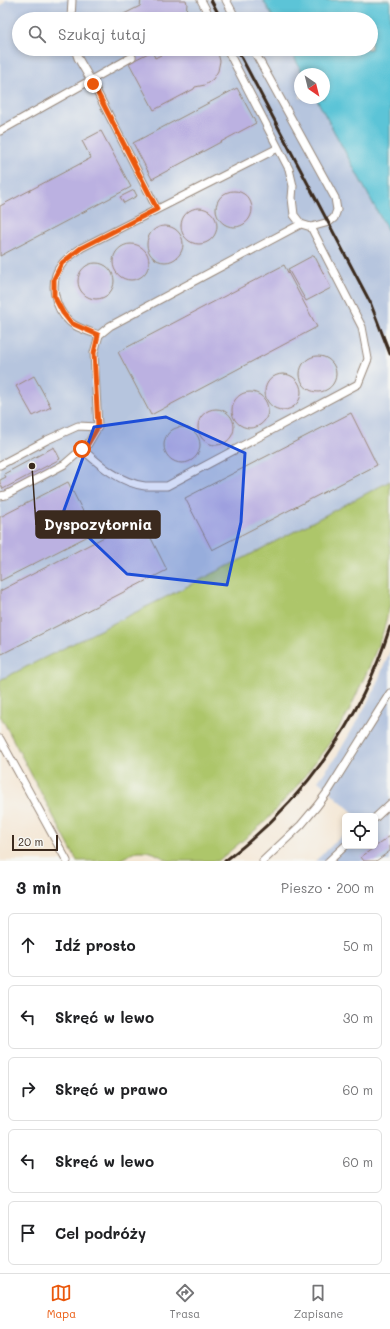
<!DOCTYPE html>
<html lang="pl">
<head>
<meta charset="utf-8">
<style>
	:root { --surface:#fff; --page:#f6f6f6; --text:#202124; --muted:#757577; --line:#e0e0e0; --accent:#ea580c }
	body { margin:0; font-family:Mali,sans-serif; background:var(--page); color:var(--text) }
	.controls { position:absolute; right:12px; bottom:12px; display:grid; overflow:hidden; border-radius:6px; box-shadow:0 2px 6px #0003 }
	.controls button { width:36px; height:36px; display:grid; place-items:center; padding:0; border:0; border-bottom:1px solid var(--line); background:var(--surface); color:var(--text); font:20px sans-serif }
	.compass { position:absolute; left:294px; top:68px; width:36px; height:36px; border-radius:50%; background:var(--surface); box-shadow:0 2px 6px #0003; rotate:145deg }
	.scale { position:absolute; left:12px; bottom:10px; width:46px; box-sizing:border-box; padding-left:4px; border:2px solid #3b2a1e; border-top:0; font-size:11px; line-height:14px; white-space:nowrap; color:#3b2a1e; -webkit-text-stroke:3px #f6f6f2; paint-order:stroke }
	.stop { position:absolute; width:12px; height:12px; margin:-9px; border:3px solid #ea580c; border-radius:50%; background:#fff }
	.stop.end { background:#ea580c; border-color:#fff; box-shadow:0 1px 4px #0008 }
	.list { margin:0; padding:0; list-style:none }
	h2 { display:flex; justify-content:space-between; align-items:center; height:52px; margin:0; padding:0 16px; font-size:17px }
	h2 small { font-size:13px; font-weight:400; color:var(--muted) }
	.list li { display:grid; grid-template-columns:26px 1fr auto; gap:12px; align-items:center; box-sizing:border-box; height:64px; margin:0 8px 8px; padding:0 8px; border:1px solid var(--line); border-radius:6px }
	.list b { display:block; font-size:15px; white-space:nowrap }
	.list em { font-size:13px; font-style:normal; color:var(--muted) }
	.icon { flex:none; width:22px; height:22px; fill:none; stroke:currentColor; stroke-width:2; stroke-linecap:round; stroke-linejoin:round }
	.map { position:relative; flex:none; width:390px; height:861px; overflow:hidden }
	.search { position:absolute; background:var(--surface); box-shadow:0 2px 6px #0003; left:12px; right:12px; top:12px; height:44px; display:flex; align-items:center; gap:10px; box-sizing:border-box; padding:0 14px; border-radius:22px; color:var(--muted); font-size:15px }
	.sheet { height:412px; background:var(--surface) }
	nav { display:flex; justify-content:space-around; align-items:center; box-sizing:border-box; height:56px; border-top:1px solid var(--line); background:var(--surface); font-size:11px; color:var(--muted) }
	nav a { display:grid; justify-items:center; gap:2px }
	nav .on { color:var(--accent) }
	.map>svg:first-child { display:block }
	.industrial { fill:#b6c5de }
	.green { fill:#adc66b; stroke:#747844 }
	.water { fill:#5bc4d7; stroke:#4b777a }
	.building { fill:#bbb1e1 }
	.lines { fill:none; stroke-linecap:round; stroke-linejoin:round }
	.service-casing { stroke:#98887a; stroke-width:9 }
	.service { stroke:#fff; stroke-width:7 }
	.rail { stroke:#3b2a1e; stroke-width:3 }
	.route { stroke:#ea580c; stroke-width:5 }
	.marked { fill:#1d4ed8; fill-opacity:0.2; stroke:#1d4ed8; stroke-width:3; stroke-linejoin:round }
	.leader { fill:none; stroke:#3b2a1e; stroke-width:1.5 }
	.callout-dot { fill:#3b2a1e; stroke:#f6f6f2; stroke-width:1.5 }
	.callout { fill:#3b2a1e; stroke:#3b2a1e; stroke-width:1.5 }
	.callout-label { font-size:15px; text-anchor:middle; font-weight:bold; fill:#fff }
</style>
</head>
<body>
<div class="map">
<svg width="390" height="861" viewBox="0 0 390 861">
	<rect width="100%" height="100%" fill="#f6f6f2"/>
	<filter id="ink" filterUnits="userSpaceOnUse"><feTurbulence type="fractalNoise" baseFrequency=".025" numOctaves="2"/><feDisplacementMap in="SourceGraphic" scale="8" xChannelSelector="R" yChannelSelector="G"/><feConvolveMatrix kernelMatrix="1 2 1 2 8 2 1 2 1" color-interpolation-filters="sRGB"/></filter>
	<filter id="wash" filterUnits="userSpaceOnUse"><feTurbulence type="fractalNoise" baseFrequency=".012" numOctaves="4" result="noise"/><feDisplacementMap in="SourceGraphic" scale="16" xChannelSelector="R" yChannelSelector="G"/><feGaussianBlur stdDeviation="0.9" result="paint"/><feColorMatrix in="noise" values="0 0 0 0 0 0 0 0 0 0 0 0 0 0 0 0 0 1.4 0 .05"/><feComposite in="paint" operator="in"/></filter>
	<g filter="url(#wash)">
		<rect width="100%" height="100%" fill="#f4e7d5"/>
		<path class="industrial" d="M6 0H263L274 19H19V49H290L303 74H300V98H316L390 235V481L244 558 0 680V7Z
			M390 651V861H315L345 833V846H375V816H357L318 781 338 754 372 695Z"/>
		<path class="green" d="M390 481V605L383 632 371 663 348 713 329 744 297 786 265 822 218 861H169L154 853 146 851H137L117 861H77L0 715V680L244 558Z"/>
		<path class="water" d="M263 0H390V235L316 98H324V74H303L290 49H371V19H274Z"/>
		<g id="blocks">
			<path class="building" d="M141 0H186L187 4 186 13 182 19H114L140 6Z
				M158 49H217L220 61 218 71 213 79 205 85 195 87 194 89 154 110 129 63 152 51 155 58 161 55Z
				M237 88 256 123 152 179 133 143Z
				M101 131 131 187 0 256V206L91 158 82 141Z
				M134 190 137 196 124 203 120 197Z
				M216 209a18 18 0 1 1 36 0a18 18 0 1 1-36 0Z
				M181 226a18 18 0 1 1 36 0a18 18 0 1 1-36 0Z
				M147 244a18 18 0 1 1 36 0a18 18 0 1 1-36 0Z
				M113 262a18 18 0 1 1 36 0a18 18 0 1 1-36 0Z
				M314 255 331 288 306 301 288 269Z
				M78 281a18 18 0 1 1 36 0a18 18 0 1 1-36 0Z
				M284 265 317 327 151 415 118 352Z
				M300 374a18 18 0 1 1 36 0a18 18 0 1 1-36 0Z
				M265 392a18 18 0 1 1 36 0a18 18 0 1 1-36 0Z
				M34 376 51 407 33 416 16 386Z
				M232 410a18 18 0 1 1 36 0a18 18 0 1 1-36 0Z
				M198 427a18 18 0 1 1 36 0a18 18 0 1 1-36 0Z
				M351 413 377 465 212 550 185 498Z
				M164 445a18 18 0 1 1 36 0a18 18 0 1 1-36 0Z
				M54 447 60 459 3 489 0 483V480L6 477 4 474Z
				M68 482 94 533 0 581V517Z
				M141 518 167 570 2 654 0 649V591Z
				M390 836V851L376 861H364L361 857Z"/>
		</g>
	</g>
	<g filter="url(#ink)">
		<use href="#blocks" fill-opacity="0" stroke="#98887a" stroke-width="1"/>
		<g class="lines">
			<defs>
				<path id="service" d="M201 0 211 19
					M226 0 236 19
					M71 19 72 0
					M75 49 78 58 93 84 157 209
					M227 49 289 169 293 186 292 198 294 215 301 224 311 227 329 222 334 218 337 210 335 198 253 49
					M0 131 132 57
					M99 335C91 332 76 328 70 322 54 308 48 281 62 264 66 258 75 253 81 248L278 148
					M82 449C100 465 120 483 145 486 152 486 160 486 167 486L358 384 368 359 362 327 311 227
					M0 465 47 440 78 426 98 427
					M0 496 6 495 65 464 88 444 98 427 94 353 99 335 110 326 301 224
					M0 739 67 861
					M375 818 390 804
					M263 861 301 825 317 806 329 790 390 693
					M329 861 345 846"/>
			</defs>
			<use href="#service" class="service-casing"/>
			<use href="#service" class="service"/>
			<path class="rail" d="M211 0 221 19
				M237 49 370 302 390 354
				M225 861C303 802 361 721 390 627"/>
		</g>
	</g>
	<g class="lines" filter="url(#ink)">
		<path class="route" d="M82 449 88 444 98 427 94 353 98 335 71 323 63 313 54 296V279L62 263 81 248 157 209 93 84"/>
	</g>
	<path class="marked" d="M166 417 245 453 241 522 227 585 127 574 63 513 94 427Z"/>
	<path class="leader" d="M32 466L36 525"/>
	<circle class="callout-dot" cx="32" cy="466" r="4"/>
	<rect class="callout" x="36" y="511" width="124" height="27" rx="4"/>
	<g class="callout-label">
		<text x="98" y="530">Dyspozytornia</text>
	</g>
</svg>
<div class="controls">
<button><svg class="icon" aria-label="locate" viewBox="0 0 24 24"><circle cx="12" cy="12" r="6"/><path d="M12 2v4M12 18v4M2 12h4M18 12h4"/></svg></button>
</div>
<svg class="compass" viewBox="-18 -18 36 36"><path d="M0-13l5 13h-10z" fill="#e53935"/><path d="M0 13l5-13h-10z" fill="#757577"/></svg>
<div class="scale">20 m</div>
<div class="stop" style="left:82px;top:449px"></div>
<div class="stop end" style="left:93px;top:84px"></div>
<div class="search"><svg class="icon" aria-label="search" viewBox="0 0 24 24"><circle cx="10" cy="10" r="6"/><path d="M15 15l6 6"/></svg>Szukaj tutaj</div>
</div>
<section class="sheet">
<h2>3 min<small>Pieszo · 200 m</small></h2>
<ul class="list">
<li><svg class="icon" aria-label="ahead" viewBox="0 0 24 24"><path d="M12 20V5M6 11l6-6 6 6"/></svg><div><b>Idź prosto</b></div><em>50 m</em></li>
<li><svg class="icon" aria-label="left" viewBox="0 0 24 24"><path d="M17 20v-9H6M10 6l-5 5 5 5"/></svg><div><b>Skręć w lewo</b></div><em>30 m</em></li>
<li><svg class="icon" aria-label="right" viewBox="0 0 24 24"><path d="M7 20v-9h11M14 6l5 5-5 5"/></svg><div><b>Skręć w prawo</b></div><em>60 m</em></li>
<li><svg class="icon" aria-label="left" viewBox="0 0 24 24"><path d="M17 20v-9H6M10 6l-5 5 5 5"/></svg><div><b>Skręć w lewo</b></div><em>60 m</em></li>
<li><svg class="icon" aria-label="arrive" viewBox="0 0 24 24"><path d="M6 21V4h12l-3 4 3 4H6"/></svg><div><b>Cel podróży</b></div></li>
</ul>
</section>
<nav>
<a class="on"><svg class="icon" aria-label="map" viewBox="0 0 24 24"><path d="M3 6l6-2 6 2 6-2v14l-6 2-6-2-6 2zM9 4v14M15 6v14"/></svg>Mapa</a>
<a><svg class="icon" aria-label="directions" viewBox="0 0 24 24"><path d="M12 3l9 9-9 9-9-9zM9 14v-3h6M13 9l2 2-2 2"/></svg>Trasa</a>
<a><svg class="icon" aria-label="saved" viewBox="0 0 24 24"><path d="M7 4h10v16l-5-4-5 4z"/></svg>Zapisane</a>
</nav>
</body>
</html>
